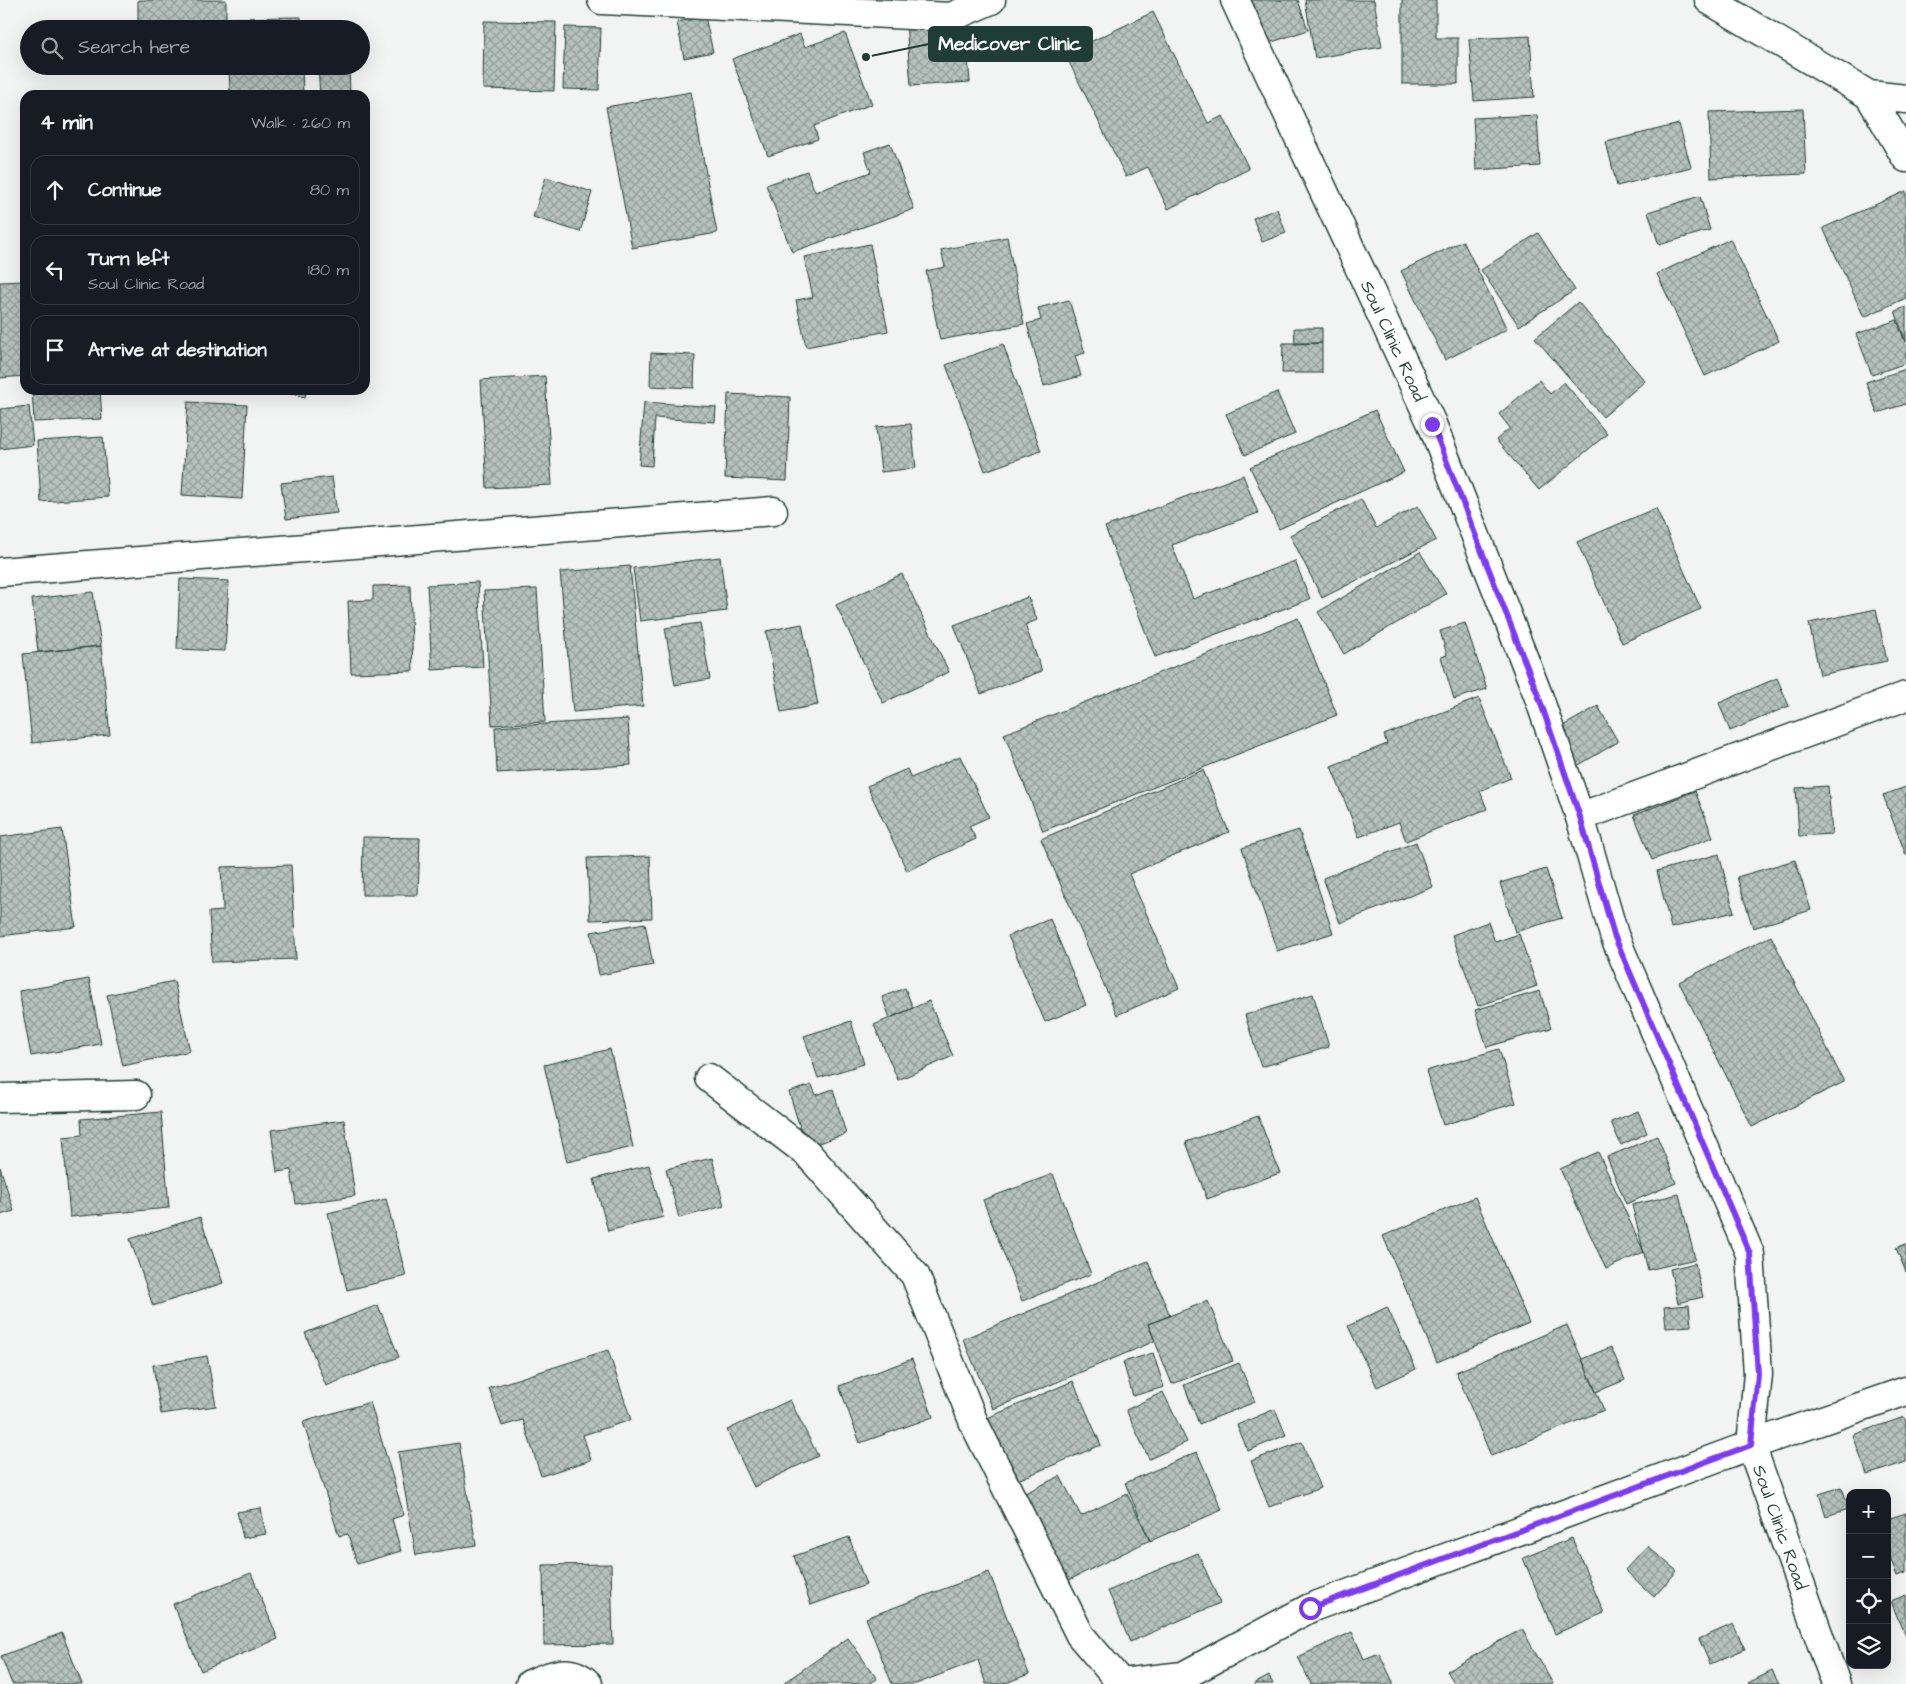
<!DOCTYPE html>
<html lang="en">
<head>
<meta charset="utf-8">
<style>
	:root { --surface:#171b24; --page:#20242c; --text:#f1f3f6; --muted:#9ea1a6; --line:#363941 }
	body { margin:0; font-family:"Architects Daughter",sans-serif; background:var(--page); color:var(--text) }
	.controls { position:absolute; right:15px; bottom:15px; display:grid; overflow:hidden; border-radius:10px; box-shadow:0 5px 20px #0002 }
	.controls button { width:45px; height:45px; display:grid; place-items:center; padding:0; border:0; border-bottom:1px solid var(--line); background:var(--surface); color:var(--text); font:25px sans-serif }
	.stop { position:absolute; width:15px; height:15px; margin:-11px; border:4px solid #7c3aed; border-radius:50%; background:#fff }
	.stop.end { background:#7c3aed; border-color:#fff; box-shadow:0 1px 5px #0008 }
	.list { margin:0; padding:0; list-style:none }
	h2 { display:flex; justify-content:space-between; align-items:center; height:65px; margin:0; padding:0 20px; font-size:21px }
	h2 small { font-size:16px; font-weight:400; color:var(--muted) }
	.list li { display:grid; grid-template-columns:32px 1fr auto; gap:15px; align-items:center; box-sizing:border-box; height:70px; margin:0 10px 10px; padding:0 10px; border:1px solid var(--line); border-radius:15px }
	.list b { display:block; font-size:19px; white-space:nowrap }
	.list p { margin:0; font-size:16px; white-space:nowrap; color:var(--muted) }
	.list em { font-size:16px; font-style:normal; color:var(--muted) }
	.icon { flex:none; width:28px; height:28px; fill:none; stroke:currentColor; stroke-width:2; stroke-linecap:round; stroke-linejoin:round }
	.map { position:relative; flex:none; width:1906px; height:1684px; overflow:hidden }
	.search { position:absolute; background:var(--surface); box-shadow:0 5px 20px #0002; left:20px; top:20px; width:350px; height:55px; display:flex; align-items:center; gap:12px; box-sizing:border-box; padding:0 18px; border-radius:28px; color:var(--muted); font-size:19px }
	.panel { position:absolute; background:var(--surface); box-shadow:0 5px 20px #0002; left:20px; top:90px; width:350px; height:305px; border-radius:15px }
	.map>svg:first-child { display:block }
	.building { fill:url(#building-cross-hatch); stroke:#1f3d34 }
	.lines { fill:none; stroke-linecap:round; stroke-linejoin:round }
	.street-casing { stroke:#1f3d34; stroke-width:31 }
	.street { stroke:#fff; stroke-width:28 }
	.route { stroke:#7c3aed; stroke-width:6 }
	.labels { text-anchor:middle; stroke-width:5; stroke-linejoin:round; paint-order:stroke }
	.street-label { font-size:18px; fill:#1f3d34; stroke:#fff }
	.leader { fill:none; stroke:#1f3d34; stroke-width:2 }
	.callout-dot { fill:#1f3d34; stroke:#fff; stroke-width:2 }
	.callout { fill:#1f3d34; stroke:#1f3d34; stroke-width:2 }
	.callout-label { font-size:19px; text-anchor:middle; font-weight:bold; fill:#fff }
</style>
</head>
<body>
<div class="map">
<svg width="1906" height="1684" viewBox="0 0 1906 1684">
	<defs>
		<pattern id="building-cross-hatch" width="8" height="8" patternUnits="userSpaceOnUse" patternTransform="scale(1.25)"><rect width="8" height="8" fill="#b7c1bd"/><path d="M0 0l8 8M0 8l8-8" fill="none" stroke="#949e9a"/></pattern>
	</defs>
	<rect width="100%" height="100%" fill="#f2f3f3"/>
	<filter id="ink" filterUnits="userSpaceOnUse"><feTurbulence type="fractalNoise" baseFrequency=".02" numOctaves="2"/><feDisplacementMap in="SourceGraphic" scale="10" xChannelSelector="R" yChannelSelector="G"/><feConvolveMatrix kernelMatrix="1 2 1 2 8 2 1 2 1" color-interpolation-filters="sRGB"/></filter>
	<g filter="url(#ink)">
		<path class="building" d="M138 0H226V29H138Z
			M1244 0H1298L1308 30 1260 46Z
			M1305 0H1374L1382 47 1315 58Z
			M1402 0H1436V38H1458V84H1402Z
			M1153 12 1208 123 1223 116 1249 169 1168 209 1148 167 1126 177 1065 54Z
			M301 17V29H228V18Z
			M705 17 713 52 684 58 677 22Z
			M965 19 970 82 911 86 906 23Z
			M484 21 556 22 554 91 483 89Z
			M565 27 601 28 599 90 563 89Z
			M845 33 872 104 814 126 818 139 768 156 732 59 800 34 805 47Z
			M1530 36 1534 97 1474 101 1469 39Z
			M229 66H302L303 95H230Z
			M318 66H349L350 95H320Z
			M691 92 717 233 632 248 606 107Z
			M1803 109 1806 174 1711 178 1709 112Z
			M1537 115 1540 166 1476 170 1473 118Z
			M1679 124 1691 167 1617 186 1606 142Z
			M890 143 914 209 792 252 766 185 807 171 815 192 871 172 864 152Z
			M546 177 592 192 580 232 533 217Z
			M1906 191V298L1864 317 1823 228Z
			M1700 196 1710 230 1659 245 1648 212Z
			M1277 209 1286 233 1262 242 1253 218Z
			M1538 233 1575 290 1519 326 1481 270Z
			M1007 237 1024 324 940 340 926 271 945 267 941 250Z
			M1730 239 1779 341 1705 376 1657 274Z
			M1463 241 1507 329 1445 360 1401 271Z
			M870 244 888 331 806 347 796 300 813 297 804 257Z
			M23 281 25 303V376L0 378V282Z
			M1069 300 1085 353 1075 356 1081 376 1044 386 1027 324 1041 320 1038 308Z
			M1578 302 1645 381 1603 417 1535 338Z
			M1906 307V342L1895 311Z
			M1897 320 1906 345V363L1872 375 1856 334Z
			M1294 328H1322V343L1295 344Z
			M1283 343H1322V373H1282Z
			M1003 344 1041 451 985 471 946 365Z
			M651 353 695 355 694 388 650 386Z
			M1906 369V404L1877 413 1866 382Z
			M545 376 552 485 487 488 481 380Z
			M1539 380 1550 394 1564 382 1607 434 1539 490 1496 440 1510 428 1499 414Z
			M32 390H100L102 419 34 422Z
			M273 390H307L305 397Z
			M1277 392 1295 434 1245 455 1226 414Z
			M728 394 790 397 787 481 725 478Z
			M188 402 247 405 242 499 182 495Z
			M644 402 716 407 715 422 655 418 652 466 639 465Z
			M29 406 33 445 0 449V409Z
			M1375 410 1404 472 1279 529 1250 467Z
			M911 424 916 468 881 472 876 427Z
			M103 437 108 497 41 502 37 441Z
			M1243 475 1258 513 1172 545 1193 599 1295 561 1310 599 1155 657 1105 527Z
			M332 477 337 513 286 519 281 483Z
			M1361 499 1376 528 1418 506 1436 540 1322 598 1290 535Z
			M1656 508 1701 609 1622 643 1577 542Z
			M1420 552 1446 594 1344 654 1318 612Z
			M720 557 727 611 640 621 633 568Z
			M630 566 643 706 573 712 560 572Z
			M902 574 949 672 883 703 836 605Z
			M180 579 229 581 225 651 177 649Z
			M478 582 483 667 432 670 427 585Z
			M410 585 413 671 351 673 348 601 373 600V586Z
			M537 589 545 722 492 725 484 591Z
			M93 592 101 646 38 652 32 599Z
			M1028 597 1037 620 1025 625 1042 671 981 694 954 625Z
			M1876 609 1887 661 1820 675 1809 623Z
			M1298 618 1337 715 1043 831 1004 734Z
			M700 623 710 679 675 685 665 628Z
			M1465 623 1487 689 1454 699 1441 657 1447 655 1440 631Z
			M802 624 818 705 781 712 766 631Z
			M101 646 110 735 32 743 23 654Z
			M1777 678 1789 706 1730 731 1719 703Z
			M1479 698 1511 778 1480 791 1487 809 1406 841 1399 822 1359 837 1331 766 1387 744 1384 735Z
			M1598 706 1618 742 1577 766 1556 730Z
			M628 719 631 765 497 773 495 727Z
			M960 756 989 817 969 826 976 839 907 871 867 786 907 769 911 778Z
			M1203 770 1229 832 1129 874 1179 988 1117 1015 1041 839Z
			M1828 786 1832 834 1799 836 1796 788Z
			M1906 787V855L1883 795Z
			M1695 791 1713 837 1652 860 1634 815Z
			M62 829 76 927 0 936V837Z
			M1299 830 1333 933 1277 951 1242 848Z
			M363 837 420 838 418 895H362Z
			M1416 842 1433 887 1340 923 1323 878Z
			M1719 854 1734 912 1671 928 1657 871Z
			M650 856 652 918 590 920 587 858Z
			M1795 860 1811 910 1753 928 1737 877Z
			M291 865 296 959 212 962 209 912 223 911 221 867Z
			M1546 869 1562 918 1515 932 1500 883Z
			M1050 919 1086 1005 1045 1022 1008 936Z
			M1488 922 1495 942 1519 934 1537 986 1478 1006 1452 935Z
			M645 923 653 965 599 975 591 932Z
			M1771 936 1844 1082 1752 1127 1679 982Z
			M89 979 101 1044 31 1056 19 991Z
			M174 981 190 1051 123 1066 107 995Z
			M905 988 913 1008 890 1018 882 997Z
			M1540 991 1551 1028 1487 1047 1475 1010Z
			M1313 994 1329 1047 1261 1067 1245 1015Z
			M929 1001 953 1056 898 1080 874 1025Z
			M851 1021 864 1064 818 1078 804 1036Z
			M610 1049 633 1147 567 1162 544 1065Z
			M1499 1049 1516 1103 1443 1125 1426 1071Z
			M812 1085 816 1095 833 1089 846 1134 806 1147 789 1092Z
			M1638 1111 1647 1133 1621 1145 1611 1122Z
			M161 1112 169 1208 70 1217 63 1137 82 1135 81 1119Z
			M1258 1116 1280 1173 1207 1199 1186 1142Z
			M344 1120 355 1196 296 1204 291 1170 277 1172 271 1130Z
			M1657 1136 1676 1183 1626 1204 1607 1157Z
			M1598 1152 1644 1252 1606 1269 1560 1169Z
			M712 1158 724 1206 679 1218 666 1169Z
			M649 1165 663 1217 608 1231 594 1179Z
			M0 1167 14 1211 0 1215Z
			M1053 1174 1091 1274 1022 1301 983 1200Z
			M1679 1194 1695 1259 1648 1270 1632 1205Z
			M1475 1197 1529 1323 1437 1362 1383 1236Z
			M386 1199 406 1276 347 1290 328 1213Z
			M200 1217 223 1283 153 1306 130 1239Z
			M1906 1244V1272L1896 1248Z
			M1148 1261 1170 1316 1148 1324 1155 1341 993 1409 963 1339Z
			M1695 1263 1703 1297 1678 1303 1670 1269Z
			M1208 1301 1233 1361 1172 1384 1148 1324Z
			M378 1305 399 1357 326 1386 305 1333Z
			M1689 1305 1691 1326 1666 1328 1664 1307Z
			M1387 1307 1416 1369 1377 1387 1348 1326Z
			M1567 1325 1604 1410 1491 1456 1456 1372Z
			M1611 1347 1625 1380 1596 1392 1582 1359Z
			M608 1350 631 1420 583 1435 591 1460 541 1476 523 1420 502 1426 489 1388Z
			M1153 1353 1164 1387 1133 1396 1123 1362Z
			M207 1356 216 1406 161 1414 153 1365Z
			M912 1359 933 1417 860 1443 839 1386Z
			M1239 1363 1255 1402 1199 1424 1184 1385Z
			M1073 1381 1101 1445 1013 1482 985 1419Z
			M1163 1392 1187 1442 1149 1459 1126 1410Z
			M790 1400 818 1456 754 1487 727 1430Z
			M370 1402 404 1515 392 1519 401 1551 357 1564 348 1534 339 1536 303 1422Z
			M1275 1409 1286 1435 1248 1451 1237 1425Z
			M1904 1417 1906 1423V1462L1867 1475 1853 1435Z
			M1302 1442 1320 1488 1269 1507 1251 1461Z
			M459 1443 476 1545 416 1555 398 1452Z
			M1197 1452 1222 1510 1150 1541 1125 1483Z
			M1060 1476 1081 1516 1127 1494 1150 1540 1063 1583 1019 1496Z
			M1842 1487 1849 1509 1826 1516 1819 1494Z
			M261 1508 266 1534 243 1538 237 1512Z
			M1906 1513V1573L1897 1576 1887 1549V1519Z
			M849 1537 866 1585 811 1605 794 1556Z
			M1572 1538 1604 1613 1555 1634 1523 1558Z
			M1647 1546 1677 1571 1654 1597 1625 1570Z
			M1198 1553 1220 1603 1130 1642 1108 1591Z
			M611 1564 613 1644 544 1645 543 1565Z
			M989 1572 1029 1674 1003 1684H986L978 1660 916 1684H892L866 1618Z
			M251 1573 278 1639 201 1671 173 1604Z
			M1906 1595V1639L1891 1601Z
			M1733 1624 1745 1649 1710 1664 1699 1639Z
			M1522 1629 1553 1684H1455L1447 1671Z
			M1352 1632 1364 1659 1379 1653 1394 1684H1311L1298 1657Z
			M62 1633 82 1684H12L1 1656Z
			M848 1638 877 1679 869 1684H786L785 1682Z
			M1772 1671 1779 1684H1749L1748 1683Z
			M1269 1676 1273 1684H1254Z"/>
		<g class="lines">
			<defs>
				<g id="street">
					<path d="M602 0 951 17 991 0"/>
					<path id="s1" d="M1235 0 1432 424 1538 695 1580 817 1614 935 1750 1254 1758 1374 1751 1445 1836 1684"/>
					<path d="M1709 0 1869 95 1906 99"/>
					<path d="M1869 95 1906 158"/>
					<path d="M0 572 773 511"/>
					<path d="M1580 817 1906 696"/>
					<path d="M709 1078 807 1153 915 1275 974 1423 1080 1635 1121 1683 1183 1676 1310 1608 1751 1445 1906 1391"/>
					<path d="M0 1098 136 1095"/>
					<path d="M530 1684C550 1675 571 1666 588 1684"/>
				</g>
			</defs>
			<use href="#street" class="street-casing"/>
			<use href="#street" class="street"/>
		</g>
	</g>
	<g class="lines" filter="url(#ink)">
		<path class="route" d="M1310 1608 1751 1445 1758 1374 1750 1254 1614 935 1580 817 1538 695 1432 424"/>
	</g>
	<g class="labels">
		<g class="street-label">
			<text dy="6" stroke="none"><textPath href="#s1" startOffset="376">Soul Clinic Road</textPath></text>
			<text dy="6" stroke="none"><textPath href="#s1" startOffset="1636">Soul Clinic Road</textPath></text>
		</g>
	</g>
	<path class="leader" d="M866 57L929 44"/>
	<circle class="callout-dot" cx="866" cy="57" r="5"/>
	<rect class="callout" x="929" y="27" width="163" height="34" rx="5"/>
	<g class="callout-label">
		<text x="1010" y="50">Medicover Clinic</text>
	</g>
</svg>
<div class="controls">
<button>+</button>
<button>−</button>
<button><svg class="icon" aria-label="locate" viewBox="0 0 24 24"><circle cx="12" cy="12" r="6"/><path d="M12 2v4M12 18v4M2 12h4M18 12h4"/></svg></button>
<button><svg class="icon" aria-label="layers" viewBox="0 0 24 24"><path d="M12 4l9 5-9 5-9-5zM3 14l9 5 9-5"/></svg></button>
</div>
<div class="stop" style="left:1310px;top:1608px"></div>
<div class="stop end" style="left:1432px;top:424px"></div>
<div class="search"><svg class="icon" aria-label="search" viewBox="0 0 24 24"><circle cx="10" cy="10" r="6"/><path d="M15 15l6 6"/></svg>Search here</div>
<section class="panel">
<h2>4 min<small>Walk · 260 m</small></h2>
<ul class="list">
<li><svg class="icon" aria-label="ahead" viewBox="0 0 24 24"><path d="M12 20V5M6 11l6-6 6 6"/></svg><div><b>Continue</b></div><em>80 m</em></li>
<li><svg class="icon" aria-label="left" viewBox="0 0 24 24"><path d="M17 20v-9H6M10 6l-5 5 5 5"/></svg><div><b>Turn left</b><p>Soul Clinic Road</p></div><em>180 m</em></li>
<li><svg class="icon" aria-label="arrive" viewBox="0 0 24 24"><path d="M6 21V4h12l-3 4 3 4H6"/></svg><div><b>Arrive at destination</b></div></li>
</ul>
</section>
</div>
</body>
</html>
